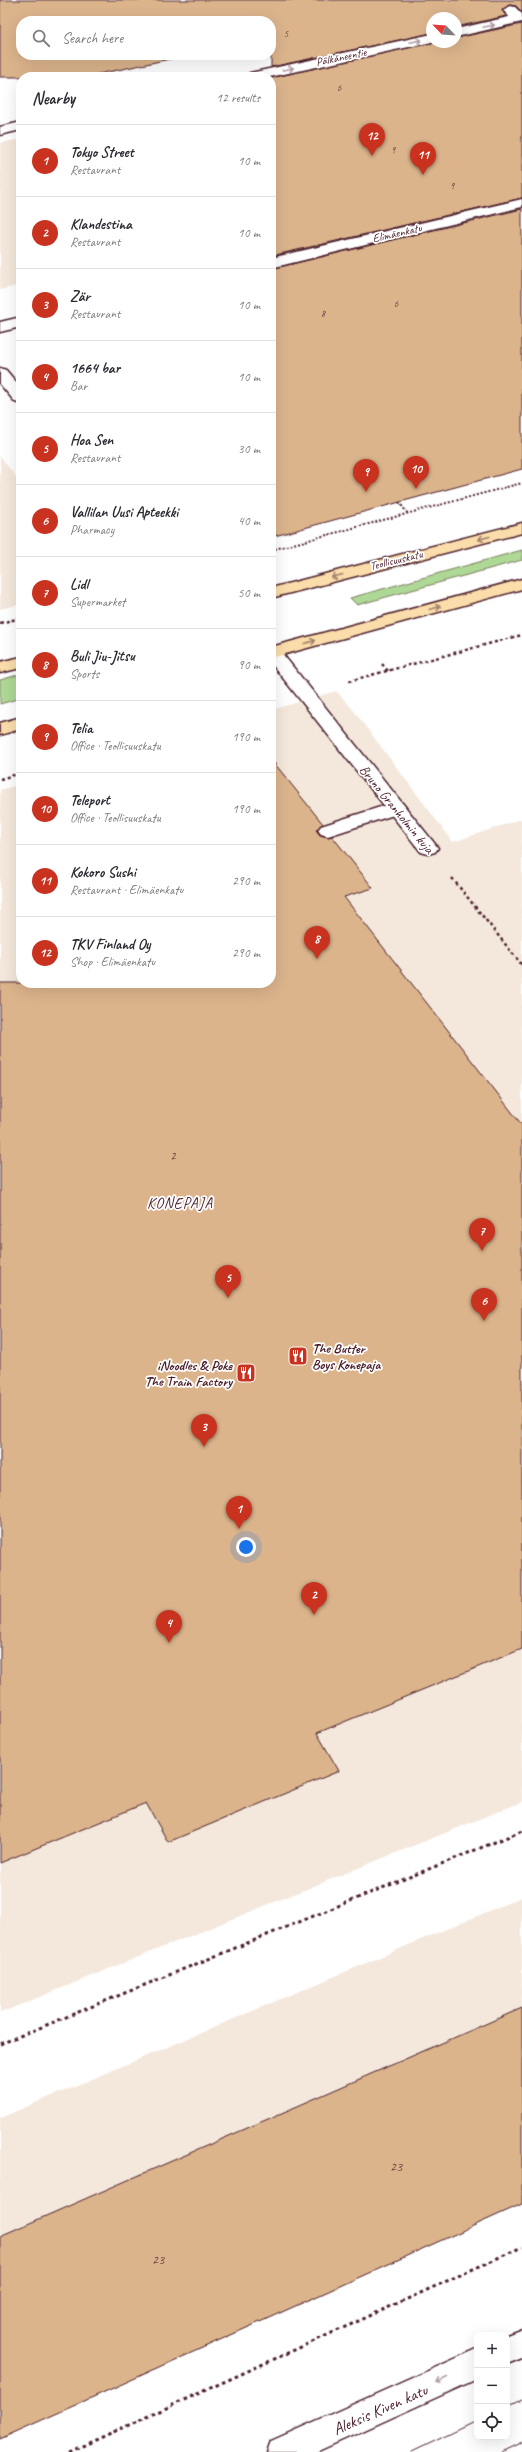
<!DOCTYPE html>
<html lang="en">
<head>
<meta charset="utf-8">
<style>
	:root { --surface:#fff; --page:#f7f7f7; --text:#2b2b33; --muted:#7c7c81; --line:#e1e1e2; --accent:#c8321e }
	body { margin:0; font-family:Caveat,sans-serif; background:var(--page); color:var(--text) }
	.controls { position:absolute; right:12px; bottom:12px; display:grid; overflow:hidden; border-radius:8px; box-shadow:0 4px 16px #0002 }
	.controls button { width:36px; height:36px; display:grid; place-items:center; padding:0; border:0; border-bottom:1px solid var(--line); background:var(--surface); color:var(--text); font:20px sans-serif }
	.compass { position:absolute; left:426px; top:12px; width:36px; height:36px; border-radius:50%; background:var(--surface); box-shadow:0 4px 16px #0002; rotate:295deg }
	.you { position:absolute; left:246px; top:1547px; width:14px; height:14px; margin:-10px; border:3px solid #fff; border-radius:50%; background:#1a73e8; box-shadow:0 0 0 6px #1a73e833 }
	.badge { display:grid; place-items:center; width:26px; height:26px; border-radius:50%; background:var(--accent); color:#fff; font-size:13px; font-weight:700 }
	.pin { position:absolute; translate:-50% -33px; filter:drop-shadow(0 1px 2px #0008) }
	.pin::after { content:''; position:absolute; top:21px; width:14px; height:12px; background:inherit; clip-path:polygon(0 0,100% 0,50% 100%) }
	.list { margin:0; padding:0; list-style:none }
	h2 { display:flex; justify-content:space-between; align-items:center; height:52px; margin:0; padding:0 16px; font-size:17px }
	h2 small { font-size:13px; font-weight:400; color:var(--muted) }
	.list li { display:grid; grid-template-columns:26px 1fr auto; gap:12px; align-items:center; box-sizing:border-box; height:72px; padding:0 16px; border-top:1px solid var(--line) }
	.list b { display:block; font-size:15px; white-space:nowrap }
	.list p { margin:0; font-size:13px; white-space:nowrap; color:var(--muted) }
	.list em { font-size:13px; font-style:normal; color:var(--muted) }
	.icon { flex:none; width:22px; height:22px; fill:none; stroke:currentColor; stroke-width:2; stroke-linecap:round; stroke-linejoin:round }
	.map { position:relative; flex:none; width:522px; height:2452px; overflow:hidden }
	.search { position:absolute; background:var(--surface); box-shadow:0 4px 16px #0002; left:16px; top:16px; width:260px; height:44px; display:flex; align-items:center; gap:10px; box-sizing:border-box; padding:0 14px; border-radius:16px; color:var(--muted); font-size:15px }
	.panel { position:absolute; background:var(--surface); box-shadow:0 4px 16px #0002; left:16px; top:72px; width:260px; height:916px; border-radius:16px }
	.map>svg:first-child { display:block }
	.built { fill:#f4e8dc }
	.green { fill:#aed895; stroke:#7c7c60 }
	.building { fill:#dbb48c; stroke:#4a1f2b }
	.lines { fill:none; stroke-linecap:round; stroke-linejoin:round }
	.service-casing { stroke:#4a1f2b; stroke-width:3 }
	.minor-casing { stroke:#4a1f2b; stroke-width:3 }
	.tertiary-casing { stroke:#4a1f2b; stroke-width:3 }
	.secondary-casing { stroke:#4a1f2b; stroke-width:3 }
	.primary-casing { stroke:#4a1f2b; stroke-width:3 }
	.path-far2 { stroke:#4a1f2b; stroke-width:2; stroke-dasharray:2 2; stroke-linecap:butt }
	.path-far1 { stroke:#4a1f2b; stroke-width:2.5; stroke-dasharray:3 3; stroke-linecap:butt }
	.path { stroke:#4a1f2b; stroke-width:3; stroke-dasharray:3.5 3.5; stroke-linecap:butt }
	.service { fill:#fff; fill-rule:evenodd }
	.minor { fill:#fff; fill-rule:evenodd }
	.tertiary { fill:#fff; fill-rule:evenodd }
	.secondary { fill:#fff; fill-rule:evenodd }
	.primary { fill:#faddab; fill-rule:evenodd }
	.tram { stroke:#4a1f2b; stroke-width:1 }
	.oneway { stroke:#ae9aa0 }
	.oneway2 { stroke:#a27e6b }
	.labels { text-anchor:middle; stroke-width:3.5; stroke-linejoin:round; paint-order:stroke }
	.far-number-label { font-size:10px; fill:#6e4443 }
	.far-street-label { font-size:12px; fill:#4a1f2b; stroke:#fff }
	.number-label { font-size:12px; fill:#6e4443 }
	.street-label { font-size:14px; fill:#4a1f2b; stroke:#fff }
	.poi-label { font-size:14px; font-weight:bold; fill:#4a1f2b; stroke:#fff; text-anchor:start }
	.near-number-label { font-size:14px; fill:#6e4443 }
	.neighbourhood-label { font-size:15px; letter-spacing:1px; fill:#4a1f2b; stroke:#fff }
	.near-street-label { font-size:17px; fill:#4a1f2b; stroke:#fff }
</style>
</head>
<body>
<div class="map">
<svg width="522" height="2452" viewBox="0 0 522 2452">
	<rect width="100%" height="100%" fill="#fff"/>
	<filter id="ink" filterUnits="userSpaceOnUse"><feTurbulence type="fractalNoise" baseFrequency=".025" numOctaves="2"/><feDisplacementMap in="SourceGraphic" scale="8" xChannelSelector="R" yChannelSelector="G"/><feConvolveMatrix kernelMatrix="1 2 1 2 8 2 1 2 1" color-interpolation-filters="sRGB"/></filter>
	<g filter="url(#ink)">
		<path class="built" d="M21 139V285L0 290V143Z
			M0 456 21 484V604L0 609Z
			M336 691 351 707 453 842 522 819V1802L0 2013V790L21 784V983H271V710Z
			M522 1897V2204L0 2439V2118Z"/>
		<path class="green" d="M522 550V560L357 605 350 598Z
			M21 674V698L0 704V680Z"/>
		<path class="building" d="M0 0H522V12L516 6 509 5 502 10 506 16 456 27V18H432V33L271 67V21H21V55H189L84 77H0Z
			M522 24V198L271 256V78L434 42H456V38Z
			M522 209V469L271 537V269Z
			M271 759 323 824 316 830 320 835 328 837 332 836 373 888 344 897 522 1125V1649L317 1733 339 1771 168 1842 146 1803 0 1863V983H271Z
			M522 2008V2204L0 2439V2236Z"/>
		<g class="lines">
			<defs>
				<path id="service" d="M510 6 515 7 522 14V22H514L503 10Z
					M396 802 403 804 406 808 403 812 328 836 321 834 318 830 321 826Z"/>
				<path id="minor" d="M522 14V22L456 37V29Z
					M432 34V42L270 77H243L250 73Z
					M21 122V130L0 135V127Z
					M0 368 6 370 21 388V404L15 402 0 384Z
					M271 646 277 647 435 844 438 848 435 852 428 854 421 852 271 663Z"/>
				<path id="tertiary" d="M522 199V207L271 268V258Z
					M21 317V327L0 332V322Z"/>
				<path id="secondary" d="M522 2329V2358L507 2364V2335Z
					M477 2349V2379L316 2452H267L271 2441Z"/>
				<path id="primary" d="M522 523V533L271 598V588Z
					M522 579V589L271 658V647Z
					M21 657V668L0 673V662Z
					M21 717V729L0 735V723Z"/>
			</defs>
			<use href="#service" class="service-casing"/>
			<use href="#minor" class="minor-casing"/>
			<use href="#tertiary" class="tertiary-casing"/>
			<use href="#secondary" class="secondary-casing"/>
			<use href="#primary" class="primary-casing"/>
			<path class="path-far2" d="M399 502 408 514
				M271 550 522 483"/>
			<path class="path-far1" d="M0 623 21 618
				M382 664 388 671
				M349 681 522 635
				M0 779 21 773
				M452 878 522 965"/>
			<path class="path" d="M0 2044 522 1831
				M69 2452 522 2247"/>
			<use href="#service" class="service"/>
			<use href="#minor" class="minor"/>
			<use href="#tertiary" class="tertiary"/>
			<use href="#secondary" class="secondary"/>
			<use href="#primary" class="primary"/>
			<path class="tram" d="M507 2407 522 2400
				M412 2452 477 2421
				M501 2452 522 2442"/>
		</g>
		<defs><path id="oneway-shaft" d="M-6 0H5M1.5-3L5.5 0L1.5 3" fill="none" stroke-width="1.6" stroke-linecap="round" stroke-linejoin="round"/></defs>
		<g class="oneway">
			<use href="#oneway-shaft" transform="translate(489 26) rotate(-12)"/>
			<use href="#oneway-shaft" transform="translate(416 41) rotate(-12)"/>
			<use href="#oneway-shaft" transform="translate(288 69) rotate(-12)"/>
			<use href="#oneway-shaft" transform="translate(442 2380) rotate(155)"/>
		</g>
		<g class="oneway2">
			<use href="#oneway-shaft" transform="translate(484 538) rotate(165)"/>
			<use href="#oneway-shaft" transform="translate(337 576) rotate(165)"/>
			<use href="#oneway-shaft" transform="translate(435 608) rotate(-15)"/>
			<use href="#oneway-shaft" transform="translate(310 642) rotate(-15)"/>
		</g>
	</g>
	<defs>
		<symbol id="restaurant-square" viewBox="-11 -11 22 22"><rect x="-9" y="-9" width="18" height="18" rx="4" fill="#c8321e" stroke="#fff"/><path d="M-5-6h1v4h1v-4h1v4h1v-4h1v5L-1.5 .5V6h-2V.5L-5-1ZM5-6V6H3V1.5H1.5Q1.5-4 5-6Z" fill="#fff"/></symbol>
	</defs>
	<g fill-rule="evenodd">
		<use href="#restaurant-square" x="287" y="1345" width="22" height="22"/>
		<use href="#restaurant-square" x="235" y="1362" width="22" height="22"/>
	</g>
	<g class="labels">
		<g class="far-number-label">
			<text x="286" y="37">5</text>
			<text x="339" y="91">6</text>
			<text x="393" y="153">9</text>
			<text x="452" y="189">9</text>
			<text x="396" y="307">6</text>
			<text x="323" y="317">8</text>
		</g>
		<g class="far-street-label">
			<text transform="translate(341 57) rotate(-12)" y="4">Pälkäneentie</text>
			<text transform="translate(397 233) rotate(-13)" y="4">Elimäenkatu</text>
			<text transform="translate(396 560) rotate(-14)" y="4">Teollisuuskatu</text>
		</g>
		<g class="number-label">
			<text x="173" y="1160">2</text>
		</g>
		<g class="street-label">
			<text transform="translate(397 809) rotate(51)" y="5">Bruno Granholmin kuja</text>
		</g>
		<g class="poi-label">
			<text x="312" y="1353">The Butter<tspan x="312" dy="16">Boys Konepaja</tspan></text>
			<text x="232" y="1370" text-anchor="end">iNoodles &amp; Poke<tspan x="232" dy="16">The Train Factory</tspan></text>
		</g>
		<g class="near-number-label">
			<text x="396" y="2171">23</text>
			<text x="158" y="2264">23</text>
		</g>
		<g class="neighbourhood-label">
			<text x="180" y="1208">KONEPAJA</text>
		</g>
		<g class="near-street-label">
			<text transform="translate(380 2409) rotate(-24)" y="6">Aleksis Kiven katu</text>
		</g>
	</g>
</svg>
<div class="controls">
<button>+</button>
<button>−</button>
<button><svg class="icon" aria-label="locate" viewBox="0 0 24 24"><circle cx="12" cy="12" r="6"/><path d="M12 2v4M12 18v4M2 12h4M18 12h4"/></svg></button>
</div>
<svg class="compass" viewBox="-18 -18 36 36"><path d="M0-13l5 13h-10z" fill="#e53935"/><path d="M0 13l5-13h-10z" fill="#7c7c81"/></svg>
<div class="you"></div>
<div class="pin badge" style="left:239px;top:1529px">1</div>
<div class="pin badge" style="left:314px;top:1615px">2</div>
<div class="pin badge" style="left:204px;top:1447px">3</div>
<div class="pin badge" style="left:169px;top:1643px">4</div>
<div class="pin badge" style="left:228px;top:1298px">5</div>
<div class="pin badge" style="left:484px;top:1321px">6</div>
<div class="pin badge" style="left:482px;top:1251px">7</div>
<div class="pin badge" style="left:317px;top:959px">8</div>
<div class="pin badge" style="left:366px;top:492px">9</div>
<div class="pin badge" style="left:416px;top:489px">10</div>
<div class="pin badge" style="left:423px;top:175px">11</div>
<div class="pin badge" style="left:372px;top:156px">12</div>
<div class="search"><svg class="icon" aria-label="search" viewBox="0 0 24 24"><circle cx="10" cy="10" r="6"/><path d="M15 15l6 6"/></svg>Search here</div>
<section class="panel">
<h2>Nearby<small>12 results</small></h2>
<ul class="list">
<li><span class="badge">1</span><div><b>Tokyo Street</b><p>Restaurant</p></div><em>10 m</em></li>
<li><span class="badge">2</span><div><b>Klandestina</b><p>Restaurant</p></div><em>10 m</em></li>
<li><span class="badge">3</span><div><b>Zär</b><p>Restaurant</p></div><em>10 m</em></li>
<li><span class="badge">4</span><div><b>1664 bar</b><p>Bar</p></div><em>10 m</em></li>
<li><span class="badge">5</span><div><b>Hoa Sen</b><p>Restaurant</p></div><em>30 m</em></li>
<li><span class="badge">6</span><div><b>Vallilan Uusi Apteekki</b><p>Pharmacy</p></div><em>40 m</em></li>
<li><span class="badge">7</span><div><b>Lidl</b><p>Supermarket</p></div><em>50 m</em></li>
<li><span class="badge">8</span><div><b>Buli Jiu-Jitsu</b><p>Sports</p></div><em>90 m</em></li>
<li><span class="badge">9</span><div><b>Telia</b><p>Office · Teollisuuskatu</p></div><em>190 m</em></li>
<li><span class="badge">10</span><div><b>Teleport</b><p>Office · Teollisuuskatu</p></div><em>190 m</em></li>
<li><span class="badge">11</span><div><b>Kokoro Sushi</b><p>Restaurant · Elimäenkatu</p></div><em>290 m</em></li>
<li><span class="badge">12</span><div><b>TKV Finland Oy</b><p>Shop · Elimäenkatu</p></div><em>290 m</em></li>
</ul>
</section>
</div>
</body>
</html>
